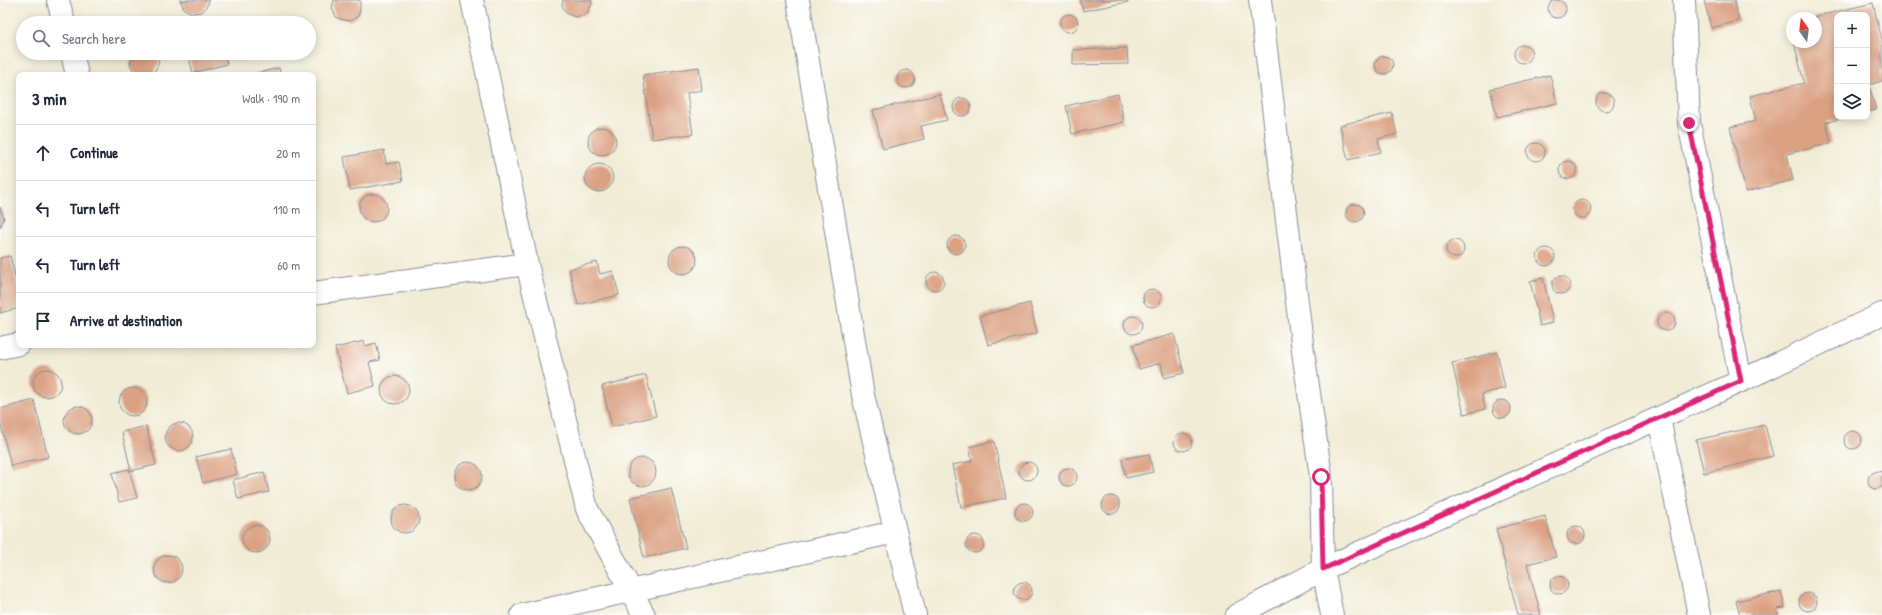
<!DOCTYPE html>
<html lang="en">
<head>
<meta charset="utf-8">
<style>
	:root { --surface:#fff; --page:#f6f6f7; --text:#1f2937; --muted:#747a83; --line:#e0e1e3 }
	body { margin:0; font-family:"Patrick Hand",sans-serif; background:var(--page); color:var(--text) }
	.controls { position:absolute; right:12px; top:12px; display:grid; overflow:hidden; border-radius:8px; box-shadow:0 2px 10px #0003 }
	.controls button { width:36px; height:36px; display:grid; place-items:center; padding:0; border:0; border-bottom:1px solid var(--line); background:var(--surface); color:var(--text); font:20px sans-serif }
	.compass { position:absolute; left:1786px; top:12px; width:36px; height:36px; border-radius:50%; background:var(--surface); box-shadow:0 2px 10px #0003; rotate:346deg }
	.stop { position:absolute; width:12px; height:12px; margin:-9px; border:3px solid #db2777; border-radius:50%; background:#fff }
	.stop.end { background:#db2777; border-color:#fff; box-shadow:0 1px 4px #0008 }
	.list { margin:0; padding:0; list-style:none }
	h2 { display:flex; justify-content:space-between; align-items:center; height:52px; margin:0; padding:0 16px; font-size:17px }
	h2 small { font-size:13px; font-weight:400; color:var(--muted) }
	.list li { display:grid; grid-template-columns:26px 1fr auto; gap:12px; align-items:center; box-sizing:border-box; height:56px; padding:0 16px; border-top:1px solid var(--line) }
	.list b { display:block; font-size:15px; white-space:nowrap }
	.list em { font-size:13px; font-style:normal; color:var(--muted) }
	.icon { flex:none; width:22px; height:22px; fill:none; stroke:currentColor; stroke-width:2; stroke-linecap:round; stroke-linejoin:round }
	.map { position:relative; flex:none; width:1882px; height:615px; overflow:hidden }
	.search { position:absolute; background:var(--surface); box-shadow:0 2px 10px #0003; left:16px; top:16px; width:300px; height:44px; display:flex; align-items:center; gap:10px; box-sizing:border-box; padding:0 14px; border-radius:22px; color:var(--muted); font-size:15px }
	.panel { position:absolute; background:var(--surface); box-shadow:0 2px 10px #0003; left:16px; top:72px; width:300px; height:276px; border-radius:8px }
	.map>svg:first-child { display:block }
	.building { fill:#dba183 }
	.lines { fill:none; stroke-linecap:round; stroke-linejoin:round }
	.minor-casing { stroke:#868e9a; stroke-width:24 }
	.minor { stroke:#fff; stroke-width:22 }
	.route { stroke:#db2777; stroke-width:5 }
</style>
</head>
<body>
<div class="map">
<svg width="1882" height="615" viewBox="0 0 1882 615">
	<rect width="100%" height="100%" fill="#fdfcf7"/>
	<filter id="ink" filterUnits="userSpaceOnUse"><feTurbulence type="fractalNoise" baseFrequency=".025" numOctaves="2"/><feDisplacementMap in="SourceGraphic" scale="8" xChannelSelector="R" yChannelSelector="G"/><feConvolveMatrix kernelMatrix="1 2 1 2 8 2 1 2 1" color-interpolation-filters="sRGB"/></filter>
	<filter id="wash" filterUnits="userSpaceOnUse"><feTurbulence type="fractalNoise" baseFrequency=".012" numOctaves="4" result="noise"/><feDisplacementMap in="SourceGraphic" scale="16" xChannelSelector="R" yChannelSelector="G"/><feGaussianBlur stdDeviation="0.9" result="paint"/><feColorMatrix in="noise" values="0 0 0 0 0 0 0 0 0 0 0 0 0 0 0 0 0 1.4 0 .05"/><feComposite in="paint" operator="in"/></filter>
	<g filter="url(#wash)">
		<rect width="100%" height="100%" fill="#f1ecd5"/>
		<g id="blocks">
			<path class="building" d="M1548 9a9 9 0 1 1 18 0a9 9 0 1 1-18 0Z
				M180 0H209L208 4 202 12 192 13 184 9Z
				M334 0H360V11L358 16 350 21 340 19 336 17 332 8Z
				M563 0H591L592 3 588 12 584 15 575 17 566 13 562 5Z
				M1080 0H1127L1128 2 1083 11Z
				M1704 0H1734L1739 21 1711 28Z
				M1873 3 1882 40V81L1869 85 1876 110 1867 112V15H1837V117L1846 118 1826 122 1831 143 1787 154 1793 180 1746 192 1730 127 1756 121 1750 96 1804 83 1794 42H1816V18L1813 17Z
				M1060 23a9 9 0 1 1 18 0a9 9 0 1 1-18 0Z
				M214 16 216 23H188V22Z
				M1514 54a9 9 0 1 1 18 0a9 9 0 1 1-18 0Z
				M1127 48 1128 64 1073 65V50Z
				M133 53H156L159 62 155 71 150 75H139L134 72 130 64Z
				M188 53H224L227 64 193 73Z
				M1375 65a9 9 0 1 1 18 0a9 9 0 1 1-18 0Z
				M699 67 702 90 687 93 693 134 652 139 643 75Z
				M279 68 281 75H253V74Z
				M897 79a9 9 0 1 1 18 0a9 9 0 1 1-18 0Z
				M1550 75 1557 103 1497 117 1490 89Z
				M1596 102a9 9 0 1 1 18 0a9 9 0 1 1-18 0Z
				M940 94 947 120 921 126 924 139 883 149 873 110Z
				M1118 94 1124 122 1072 134 1066 106Z
				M953 107a9 9 0 1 1 18 0a9 9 0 1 1-18 0Z
				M1392 113 1397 134 1378 139 1381 152 1348 160 1340 125Z
				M588 141a14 14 0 1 1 28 0a14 14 0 1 1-28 0Z
				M1527 152a9 9 0 1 1 18 0a9 9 0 1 1-18 0Z
				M384 150 386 164 399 162 403 181 350 190 344 157Z
				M1559 170a9 9 0 1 1 18 0a9 9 0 1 1-18 0Z
				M585 178a14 14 0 1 1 28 0a14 14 0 1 1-28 0Z
				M359 208a14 14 0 1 1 28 0a14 14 0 1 1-28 0Z
				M1573 209a9 9 0 1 1 18 0a9 9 0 1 1-18 0Z
				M1346 213a9 9 0 1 1 18 0a9 9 0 1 1-18 0Z
				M0 207 4 218 0 228Z
				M947 245a9 9 0 1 1 18 0a9 9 0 1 1-18 0Z
				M1446 249a9 9 0 1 1 18 0a9 9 0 1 1-18 0Z
				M669 260a14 14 0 1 1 28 0a14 14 0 1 1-28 0Z
				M1537 257a9 9 0 1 1 18 0a9 9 0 1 1-18 0Z
				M10 256 19 292V308L0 313V258Z
				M597 262 600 274 613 271 619 295 578 305 569 269Z
				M926 281a9 9 0 1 1 18 0a9 9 0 1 1-18 0Z
				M1552 285a9 9 0 1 1 18 0a9 9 0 1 1-18 0Z
				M1543 278 1553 322 1540 326 1530 281Z
				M1143 298a9 9 0 1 1 18 0a9 9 0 1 1-18 0Z
				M1030 303 1037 333 988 345 980 316Z
				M1657 322a9 9 0 1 1 18 0a9 9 0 1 1-18 0Z
				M1124 325a9 9 0 1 1 18 0a9 9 0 1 1-18 0Z
				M1174 334 1184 373 1164 378 1161 363 1139 369 1133 345Z
				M364 341 365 346 376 343 380 360 369 362 375 386 347 393 335 348Z
				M1497 352 1505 388 1482 394 1485 409 1464 414 1452 363Z
				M33 383a14 14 0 1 1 28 0a14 14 0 1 1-28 0Z
				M646 375 656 416 612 427 602 386Z
				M381 390a14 14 0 1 1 28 0a14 14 0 1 1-28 0Z
				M119 402a14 14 0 1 1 28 0a14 14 0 1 1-28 0Z
				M1493 409a9 9 0 1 1 18 0a9 9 0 1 1-18 0Z
				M34 400 48 457 11 466 0 422V409Z
				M64 420a14 14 0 1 1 28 0a14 14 0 1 1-28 0Z
				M165 437a14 14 0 1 1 28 0a14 14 0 1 1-28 0Z
				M1765 425 1773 456 1704 473 1696 440Z
				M146 426 156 465 131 471 122 432Z
				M1844 440a9 9 0 1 1 18 0a9 9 0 1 1-18 0Z
				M1174 442a9 9 0 1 1 18 0a9 9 0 1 1-18 0Z
				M994 441 1006 498 961 507 952 465 972 461 969 447Z
				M231 449 237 474 203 483 196 457Z
				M1149 454 1153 472 1126 478 1122 459Z
				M628 472a14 14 0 1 1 28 0a14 14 0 1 1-28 0Z
				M454 476a14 14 0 1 1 28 0a14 14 0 1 1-28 0Z
				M1019 471a9 9 0 1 1 18 0a9 9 0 1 1-18 0Z
				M1059 477a9 9 0 1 1 18 0a9 9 0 1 1-18 0Z
				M129 469 137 498 119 502 112 473Z
				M1877 471 1882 472V487L1874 489 1869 486 1868 480 1869 475Z
				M264 472 269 492 238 499 233 480Z
				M671 488 686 548 644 558 630 498Z
				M1102 505a9 9 0 1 1 18 0a9 9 0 1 1-18 0Z
				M1015 512a9 9 0 1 1 18 0a9 9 0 1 1-18 0Z
				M391 519a14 14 0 1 1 28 0a14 14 0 1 1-28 0Z
				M1545 516 1556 557 1527 564 1541 615H1518L1496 529Z
				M242 539a14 14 0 1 1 28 0a14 14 0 1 1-28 0Z
				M1567 535a9 9 0 1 1 18 0a9 9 0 1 1-18 0Z
				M966 544a9 9 0 1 1 18 0a9 9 0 1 1-18 0Z
				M154 569a14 14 0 1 1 28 0a14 14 0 1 1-28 0Z
				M1550 585a9 9 0 1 1 18 0a9 9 0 1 1-18 0Z
				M1014 591a9 9 0 1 1 18 0a9 9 0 1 1-18 0Z
				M1781 591 1785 608 1777 609 1778 615H1740L1736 601Z
				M1799 602a9 9 0 1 1 18 0a9 9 0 1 1-18 0Z"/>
		</g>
	</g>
	<g filter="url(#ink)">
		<use href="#blocks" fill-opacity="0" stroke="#868e9a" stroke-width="1"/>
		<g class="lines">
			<defs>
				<path id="minor" d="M58 0 64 23
					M472 0 527 264 587 509 644 615
					M798 0 863 395 915 615
					M1260 0 1303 351 1321 477 1323 569 1332 615
					M1684 0 1689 123 1741 381
					M72 53 77 75
					M313 293 527 264
					M0 348 19 344
					M1659 418 1699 615
					M522 615 895 532
					M1237 615 1323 569 1741 381 1882 314"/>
			</defs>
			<use href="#minor" class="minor-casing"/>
			<use href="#minor" class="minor"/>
		</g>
	</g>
	<g class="lines" filter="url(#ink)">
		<path class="route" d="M1321 477 1323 569 1741 381 1689 123"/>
	</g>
</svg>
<div class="controls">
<button>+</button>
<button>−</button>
<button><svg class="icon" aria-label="layers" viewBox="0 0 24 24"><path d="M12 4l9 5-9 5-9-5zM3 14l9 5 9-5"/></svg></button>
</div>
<svg class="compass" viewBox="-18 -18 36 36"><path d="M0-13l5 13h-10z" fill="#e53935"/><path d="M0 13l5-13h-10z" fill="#747a83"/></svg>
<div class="stop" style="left:1321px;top:477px"></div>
<div class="stop end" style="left:1689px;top:123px"></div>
<div class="search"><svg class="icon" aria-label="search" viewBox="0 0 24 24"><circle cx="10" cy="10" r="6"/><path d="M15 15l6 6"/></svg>Search here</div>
<section class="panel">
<h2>3 min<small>Walk · 190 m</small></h2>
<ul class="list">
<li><svg class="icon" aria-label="ahead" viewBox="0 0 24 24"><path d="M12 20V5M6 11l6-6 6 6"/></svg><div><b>Continue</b></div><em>20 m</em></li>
<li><svg class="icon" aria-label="left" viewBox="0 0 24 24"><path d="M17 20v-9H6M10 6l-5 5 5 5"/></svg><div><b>Turn left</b></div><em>110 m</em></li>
<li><svg class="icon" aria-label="left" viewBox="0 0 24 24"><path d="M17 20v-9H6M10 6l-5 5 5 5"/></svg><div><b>Turn left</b></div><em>60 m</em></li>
<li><svg class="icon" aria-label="arrive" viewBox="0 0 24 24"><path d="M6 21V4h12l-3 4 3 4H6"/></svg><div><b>Arrive at destination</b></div></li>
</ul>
</section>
</div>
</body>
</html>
